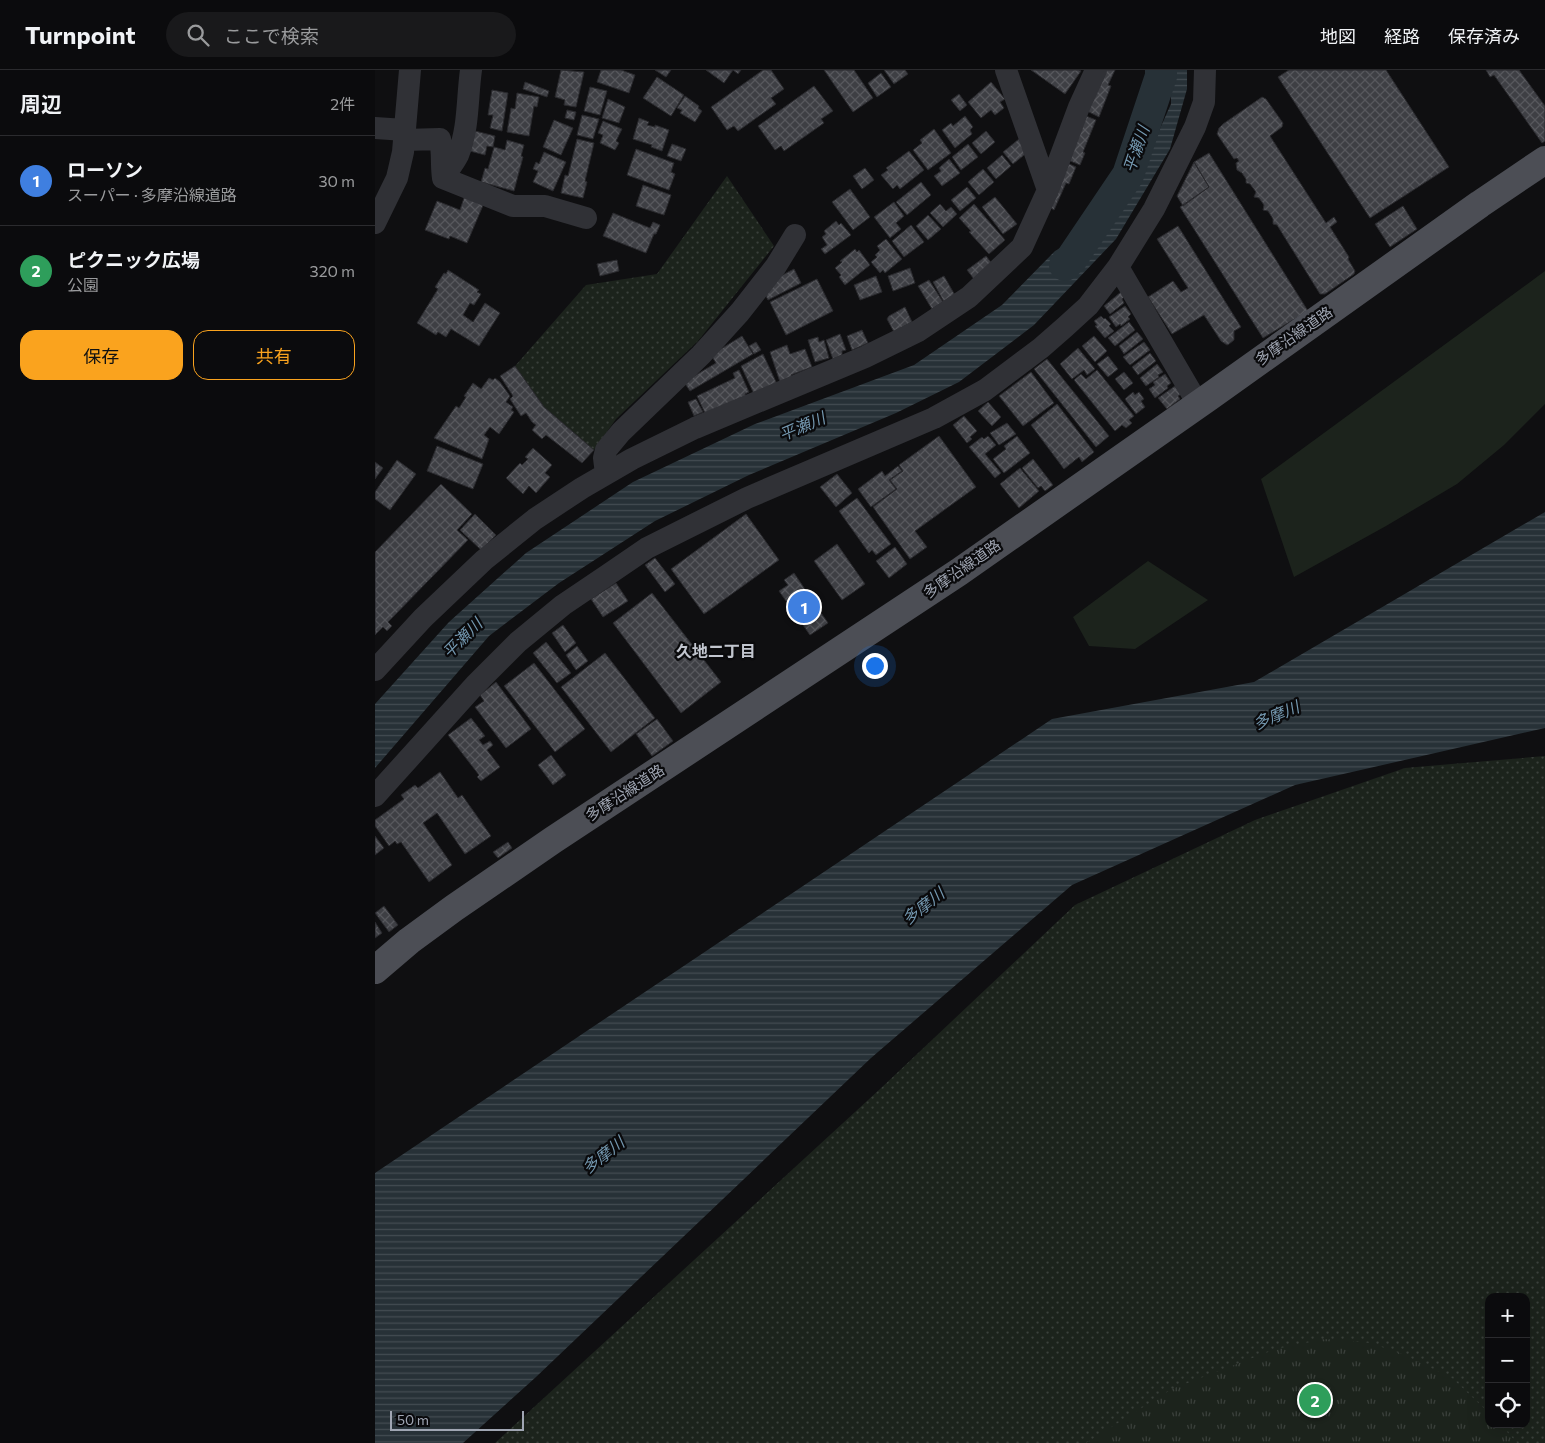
<!DOCTYPE html>
<html lang="ja">
<head>
<meta charset="utf-8">
<style>
	:root { --surface:#0b0b0d; --page:#19191b; --text:#f1f3f6; --muted:#9a9b9d; --line:#2b2b2e; --accent:#faa31e }
	body { margin:0; font-family:Commissioner,"Noto Sans JP",sans-serif; background:var(--page); color:var(--text) }
	.controls { position:absolute; right:15px; bottom:15px; display:grid; overflow:hidden; border-radius:10px; box-shadow:0 5px 20px #0002 }
	.controls button { width:45px; height:45px; display:grid; place-items:center; padding:0; border:0; border-bottom:1px solid var(--line); background:var(--surface); color:var(--text); font:25px sans-serif }
	.scale { position:absolute; left:15px; bottom:12px; width:134px; box-sizing:border-box; padding-left:5px; border:2px solid #a0a6b3; border-top:0; font-size:14px; line-height:18px; white-space:nowrap; color:#a0a6b3; -webkit-text-stroke:4px #0a0a0c; paint-order:stroke }
	.you { position:absolute; left:499px; top:595px; width:18px; height:18px; margin:-12px; border:4px solid #fff; border-radius:50%; background:#1a73e8; box-shadow:0 0 0 8px #1a73e833 }
	.badge { display:grid; place-items:center; width:32px; height:32px; border-radius:50%; background:var(--accent); color:#fff; font-size:16px; font-weight:700 }
	.pin { position:absolute; translate:-50% -50%; border:2px solid #fff; box-shadow:0 1px 5px #0006 }
	.list { margin:0; padding:0; list-style:none }
	h2 { display:flex; justify-content:space-between; align-items:center; height:65px; margin:0; padding:0 20px; font-size:21px }
	h2 small { font-size:16px; font-weight:400; color:var(--muted) }
	.list li { display:grid; grid-template-columns:32px 1fr auto; gap:15px; align-items:center; box-sizing:border-box; height:90px; padding:0 20px; border-top:1px solid var(--line) }
	.list b { display:block; font-size:19px; white-space:nowrap }
	.list p { margin:0; font-size:16px; white-space:nowrap; color:var(--muted) }
	.list em { font-size:16px; font-style:normal; color:var(--muted) }
	.actions { display:flex; gap:10px; padding:15px 20px }
	.actions a { flex:1; padding:11px 0; border:1px solid var(--accent); border-radius:15px; text-align:center; font-size:18px; color:var(--accent) }
	.actions .main { background:var(--accent); color:#111 }
	.icon { flex:none; width:28px; height:28px; fill:none; stroke:currentColor; stroke-width:2; stroke-linecap:round; stroke-linejoin:round }
	.map { position:relative; flex:none; width:1170px; height:1373px; overflow:hidden }
	header { display:flex; align-items:center; gap:30px; box-sizing:border-box; height:70px; padding:0 25px; background:var(--surface); border-bottom:1px solid var(--line) }
	header strong { font-size:24px }
	nav { display:flex; gap:28px; margin-inline-start:auto; font-size:18px }
	.search { width:350px; height:45px; background:var(--page); display:flex; align-items:center; gap:12px; box-sizing:border-box; padding:0 18px; border-radius:28px; color:var(--muted); font-size:19px }
	main { display:flex }
	aside { flex:1; background:var(--surface) }
	.map>svg:first-child { display:block }
	.grass { fill:url(#grass-dots); fill-rule:evenodd }
	.park { fill:url(#park-tufts) }
	.pitch { fill:#1c231c }
	.water { fill:url(#water-rules) }
	.lines { fill:none; stroke-linecap:round; stroke-linejoin:round }
	.river { stroke:#273137; stroke-width:32 }
	.building { fill:url(#building-cross-hatch); stroke:#29292d }
	.minor { stroke:#303136; stroke-width:22 }
	.major { stroke:#4c4e55; stroke-width:28 }
	.labels { text-anchor:middle; stroke-width:4.5; stroke-linejoin:round; paint-order:stroke }
	.street-label { font-size:15px; fill:#a0a6b3; stroke:#0a0a0c }
	.water-label { font-size:16px; font-style:italic; fill:#7498b0; stroke:#0a0a0c }
	.neighbourhood-label { font-size:16px; font-weight:bold; fill:#c1c5ce; stroke:#0a0a0c }
</style>
</head>
<body>
<header>
<strong>Turnpoint</strong>
<div class="search"><svg class="icon" aria-label="search" viewBox="0 0 24 24"><circle cx="10" cy="10" r="6"/><path d="M15 15l6 6"/></svg>ここで検索</div>
<nav><a>地図</a><a>経路</a><a>保存済み</a></nav>
</header>
<main>
<aside>
<h2>周辺<small>2件</small></h2>
<ul class="list">
<li><span class="badge" style="background:#3f7fe0">1</span><div><b>ローソン</b><p>スーパー · 多摩沿線道路</p></div><em>30 m</em></li>
<li><span class="badge" style="background:#2e9e5b">2</span><div><b>ピクニック広場</b><p>公園</p></div><em>320 m</em></li>
</ul>
<div class="actions"><a class="main">保存</a><a>共有</a></div>
</aside>
<div class="map">
<svg width="1170" height="1373" viewBox="0 0 1170 1373">
	<defs>
		<pattern id="grass-dots" width="8" height="8" patternUnits="userSpaceOnUse" patternTransform="scale(1.25)"><rect width="8" height="8" fill="#1c231c"/><path d="M2 2h.1M6 6h.1" fill="none" stroke="#3a403b" stroke-width="1.8" stroke-linecap="round"/></pattern>
		<pattern id="park-tufts" width="24" height="20" patternUnits="userSpaceOnUse" patternTransform="scale(1.25)"><rect width="24" height="20" fill="#1c231c"/><path d="M3 7l-1-3M5 7V3M7 7l1-3M15 17l-1-3M17 17v-4M19 17l1-3" fill="none" stroke="#3a403b"/></pattern>
		<pattern id="water-rules" width="6" height="5" patternUnits="userSpaceOnUse" patternTransform="scale(1.25)"><rect width="6" height="5" fill="#273137"/><path d="M0 2.5h6" fill="none" stroke="#434c52"/></pattern>
		<pattern id="building-cross-hatch" width="8" height="8" patternUnits="userSpaceOnUse" patternTransform="scale(1.25)"><rect width="8" height="8" fill="#3e3f44"/><path d="M0 0l8 8M0 8l8-8" fill="none" stroke="#57585d"/></pattern>
	</defs>
	<rect width="100%" height="100%" fill="#0f0f11"/>
	<path class="grass" d="M352 106 399 176 323 271 241 349 219 380 169 337 140 296 211 215 282 204Z
		M1170 686V1373H120L505 1019 700 835 880 750 1030 698ZM1114 1227H1151V1354H1114Z"/>
	<path class="park" d="M950 1269 995 1273 1027 1284 1077 1308 1114 1343V1354H1125L1142 1373H711L797 1319 901 1279Z"/>
	<path class="pitch" d="M1170 201V334L1129 375 1082 414 1011 456 919 507 886 409Z
		M773 491 833 530 760 579 714 576 698 547Z"/>
	<path class="water" d="M793 0H812V19L795 79 741 169 659 255 584 312 521 343 374 405 280 451 184 513 114 566 0 698V634L74 552 151 483 258 412 380 354 539 295 627 235 680 181 728 154 774 83 796 34V5Z
		M1170 442V658L920 715 697 815 496 988 161 1307 88 1373H0V1103L677 649 879 612Z"/>
	<g class="lines">
		<path class="river" d="M690 195 697 188 753 105 786 6V0"/>
	</g>
	<path class="building" d="M186 0 209 2 201 37 189 35 190 30 180 27Z
		M226 0H246L260 5 254 23 222 12Z
		M280 0H296L291 7Z
		M331 0H366L363 4 358 0 349 13Z
		M388 0H396L409 19 396 28 401 34 363 61 359 56 352 60 336 37Z
		M449 0H479L498 28 478 42Z
		M509 0H530L533 4 519 14Z
		M656 0H704L706 1 690 24Z
		M731 0H740L733 15 736 16 724 47 712 41Z
		M914 0H1011L1074 97 995 148 903 7Z
		M1111 0H1144L1170 36V71L1167 73 1119 5 1115 7Z
		M506 3 516 17 502 27 493 13Z
		M282 7 309 25 296 46 268 28Z
		M150 12 174 21 172 27 148 19Z
		M616 12 630 29 625 32 629 38 620 45 616 40 606 48 593 32Z
		M439 16 458 41 446 49 449 53 409 81 406 76 400 80 383 56Z
		M215 17 232 21 225 45 209 41Z
		M117 20 133 23 127 61 115 58 118 45H113Z
		M142 23 164 27 162 37 159 36 154 66 132 62 136 38 140 39Z
		M584 24 592 35 585 41 576 30Z
		M310 26 324 36 323 38 327 41 320 52 305 43 307 40 302 38Z
		M887 27 891 29 908 53 907 57 895 66 951 153 959 147 962 152 955 157 974 187 973 189 980 201 979 204 950 224H945L902 155 898 154V149L893 141 888 140 889 135 884 128 879 127 881 122 875 114 871 113V109L867 103 862 100 861 93 864 91 862 88 859 89 842 64 844 58 848 54Z
		M233 29 250 37 244 53 227 48Z
		M192 40 201 42 199 50 190 48Z
		M207 45 224 49 218 69 202 65Z
		M590 46 598 57 595 60 597 64 580 78 567 60 576 53 578 56Z
		M711 46 721 50 708 82 710 83 705 95 693 90Z
		M264 48 274 52 272 55 280 57V55L294 60 287 81 276 77 277 75 258 69Z
		M179 50 198 58 186 85 168 77Z
		M228 51 247 59 241 71 244 73 240 80 225 73 228 65 223 63Z
		M559 59 576 83 553 100 538 80 547 73 545 70Z
		M100 61 120 66 118 77 112 76 110 85 95 81Z
		M611 61 620 72 606 84 597 73Z
		M202 69 219 73 210 111 212 112 208 128 186 123 190 105 193 106Z
		M644 69 654 81 638 94 628 82Z
		M132 70 149 75 146 86 148 87 139 121 106 112 110 98 113 99 119 77 130 80Z
		M297 74 311 79 306 91 292 86Z
		M593 74 603 87 586 100 577 87Z
		M261 79 299 93 296 102 300 104 294 120 252 105Z
		M534 81 549 100 525 119 522 115 518 119 506 105 513 100 511 98Z
		M169 82 191 92 178 121 158 112 163 101 158 99 161 92 164 94Z
		M834 83 933 241 888 268 805 137 834 117 819 92Z
		M627 85 636 96 621 109 612 98Z
		M574 89 585 103 567 116 559 106 566 101 564 98Z
		M819 92 834 117 808 136 802 126Z
		M692 93 701 97 694 114 691 113 679 140 673 136Z
		M490 98 499 110 487 119 478 106Z
		M608 99 619 112 604 125 593 112Z
		M546 112 556 125 532 145 521 132Z
		M268 115 296 125 289 145 261 136Z
		M592 117 601 128 585 141 576 130Z
		M475 119 495 147 478 160 457 132Z
		M90 125 109 133 92 173 75 166 74 169 50 160 62 131 85 140Z
		M620 127 642 154 628 164 607 137Z
		M519 132 529 146 521 153 526 159 515 168 499 147Z
		M565 134 571 141 576 137 582 144 568 157 555 143Z
		M599 134 630 170 614 184 594 162 596 161 584 148Z
		M1028 136 1042 159 1015 177 1000 154Z
		M238 143 275 158 278 152 285 155 281 164H279L271 183 228 166Z
		M553 145 566 159 553 170 541 156Z
		M461 151 464 155 466 153 476 165 450 184 446 179 452 175 447 167 451 164 449 161Z
		M536 155 549 172 529 187 517 171Z
		M803 156 866 257 859 261V270L854 274 852 275 846 271 829 245 797 264 773 227 798 211 806 222 813 218 782 169Z
		M511 169 527 189 510 203 508 200 505 203 496 192 502 187 500 185 505 180 502 176Z
		M480 179 482 182 484 180 495 195 470 215 464 207 466 205 460 198 467 192 465 191Z
		M611 186 618 195 599 209 592 200Z
		M242 190 244 201 225 206 222 194Z
		M535 198 540 213 518 221 513 206Z
		M419 199 426 213 393 230 386 216Z
		M73 200 104 220 102 222 106 224 99 235 95 233 88 245 98 252 110 233 125 243 104 276 76 259 71 267 63 262 61 265 42 253 63 219 60 217 69 203 71 204Z
		M501 206 507 222 485 230 479 215Z
		M569 206 581 227 570 234 558 212Z
		M442 209 458 241 411 265 395 232Z
		M554 210 568 232 557 239 543 216Z
		M746 222 749 227 747 229 749 233 735 244 729 236Z
		M750 236 756 244 753 247 755 249 746 256 745 254 741 257 734 247Z
		M530 237 537 252 519 262 512 249 514 246Z
		M726 246 729 249 730 248 736 254 734 256 739 261 730 268 720 256 722 255 719 251Z
		M754 252 760 260 740 276 733 268Z
		M487 260 493 273 477 280 472 266Z
		M762 262 768 269 749 284 744 276Z
		M465 264 471 280 467 281V285L458 289 451 270Z
		M367 266 378 284 315 321 309 312 341 293 336 285Z
		M719 266 732 281 720 292 707 276Z
		M443 267 444 272 449 270 454 288 440 292 433 270Z
		M381 272 386 280 379 284 374 276Z
		M769 272 775 280 755 295 748 287Z
		M412 275 415 284 430 279 437 297 416 305 417 308 405 312 395 282Z
		M703 278 720 299 712 305 709 300 697 309 685 294Z
		M775 283 781 291 763 305 757 297Z
		M388 284 402 314 379 324 366 296Z
		M733 286 743 299 733 307 722 294Z
		M672 289 734 366 721 377 659 299Z
		M782 294 788 302 783 305 784 307 771 316 765 308Z
		M140 296 169 337 219 380 207 393 171 365 167 369 157 360 161 355 157 352 151 343 146 346 135 329 138 326 125 306Z
		M364 300 374 322 370 324 371 327 330 343 322 326 360 308 358 303Z
		M722 300 759 346 754 350 757 353 751 358 747 355 740 361 699 310 706 304 711 309Z
		M656 302 679 333 648 356 624 326Z
		M749 302 758 313 749 320 740 309Z
		M790 304 796 313 792 316 793 318 780 328 774 319 780 315 778 312Z
		M114 308 118 310 120 308 125 312 135 326 131 332 138 337 136 340 139 342 124 364 115 357 109 365 114 369 107 389 59 368 81 336 84 338 91 327 89 326 98 313 106 319Z
		M800 316 806 324 803 326 805 329 792 339 783 328Z
		M758 322 760 325 764 322 769 329 766 331 770 337 761 344 750 329Z
		M321 329 328 342 319 346 313 332Z
		M613 332 626 347 617 356 603 341Z
		M682 334 719 382 707 392 704 387 689 399 656 355Z
		M589 346 602 361 595 367 597 369 592 373 578 355Z
		M632 353 641 364 624 375 615 363Z
		M564 366 601 417 540 461 552 477 535 489 498 437 522 419 515 410 528 401 524 395Z
		M613 366 621 375 610 384 626 403 620 408 594 377 607 367 609 369Z
		M642 366 655 383 629 403 618 389 631 379 629 376Z
		M62 376 108 394 98 419 52 401Z
		M158 378 177 395 170 403 175 407 161 423 154 416 148 424 131 408 145 393 147 395 153 389 150 387Z
		M658 389 678 415 670 421 666 416 663 418 647 398Z
		M22 390 41 404 15 440 0 429V422Z
		M0 392 8 398 0 409Z
		M523 396 527 401 514 410 521 419 496 437 483 419 507 401 510 406Z
		M645 398 664 421 644 438 625 414Z
		M462 404 477 423 461 437 445 417Z
		M66 414 97 444 82 460 93 470 13 552 17 556 12 561 8 557 0 565V482Z
		M482 428 516 474 501 485 497 480 494 483 464 441Z
		M100 444 121 465 106 480 85 460Z
		M371 444 404 490 329 544 296 499Z
		M462 474 490 514 467 530 439 491Z
		M520 477 532 494 514 508 501 491Z
		M280 488 300 514 290 522 270 495Z
		M419 503 453 553 435 565 404 521 413 515 409 510Z
		M241 513 253 531 228 547 216 529Z
		M277 523 346 612 306 643 238 553Z
		M188 555 201 573 190 582 177 563Z
		M171 572 196 603 182 613 158 583Z
		M202 576 213 591 201 600 191 585Z
		M230 583 280 648 236 682 186 617Z
		M159 593 210 659 180 682 129 616Z
		M121 612 156 659 131 678 100 637 109 631 105 625Z
		M96 648 110 666 104 670 108 675 115 671 118 675 112 680 125 697 106 711 102 707 104 705 73 665Z
		M282 649 298 671 277 686 261 664Z
		M176 685 191 705 178 715 163 695Z
		M65 702 83 728 87 725 116 766 90 784 62 743 48 753 77 795 54 812 26 772 22 774 20 771 14 776 0 756V750L29 729 26 725 40 715 43 718Z
		M0 766 9 778 0 785Z
		M133 772 137 778 123 788 118 782Z
		M9 836 23 855 14 862 0 843Z
		M0 852 7 863 0 868Z"/>
	<g class="lines">
		<path class="minor" d="M631 0 673 120
			M0 58 30 60
			M29 70 65 69C68 82 66 95 68 108L138 136H170L211 148
			M68 108C73 100 79 93 83 85 94 58 92 28 96 0
			M0 153 22 108 28 82 35 0
			M743 197 823 334
			M231 404 229 388 231 380 246 362 326 285 365 242 401 196 420 165
			M0 600 48 548 109 490 160 449 207 418 257 389 320 358 490 287 543 261 594 227 647 177 673 120 704 37 721 0
			M0 726 100 615 143 572 188 535 231 506 272 478 372 428 559 348 610 320 666 278 690 257 713 236 743 197 779 139 820 57 829 32 830 0"/>
		<path class="major" d="M0 900 34 871 79 838 178 770 584 502 834 327 1105 134 1170 90"/>
	</g>
	<g class="labels">
		<g class="street-label">
			<text transform="translate(919 266) rotate(-35)" y="5">多摩沿線道路</text>
			<text transform="translate(587 499) rotate(-35)" y="5">多摩沿線道路</text>
			<text transform="translate(250 723) rotate(-33)" y="5">多摩沿線道路</text>
		</g>
		<g class="water-label">
			<text transform="translate(761 79) rotate(-71)" y="6">平瀬川</text>
			<text transform="translate(427 356) rotate(-23)" y="6">平瀬川</text>
			<text transform="translate(87 568) rotate(-45)" y="6">平瀬川</text>
			<text transform="translate(901 645) rotate(-23)" y="6">多摩川</text>
			<text transform="translate(548 836) rotate(-38)" y="6">多摩川</text>
			<text transform="translate(228 1085) rotate(-38)" y="6">多摩川</text>
		</g>
		<g class="neighbourhood-label">
			<text x="341" y="587">久地二丁目</text>
		</g>
	</g>
</svg>
<div class="controls">
<button>+</button>
<button>−</button>
<button><svg class="icon" aria-label="locate" viewBox="0 0 24 24"><circle cx="12" cy="12" r="6"/><path d="M12 2v4M12 18v4M2 12h4M18 12h4"/></svg></button>
</div>
<div class="scale">50 m</div>
<div class="you"></div>
<div class="pin badge" style="left:429px;top:537px;background:#3f7fe0">1</div>
<div class="pin badge" style="left:940px;top:1330px;background:#2e9e5b">2</div>
</div>
</main>
</body>
</html>
